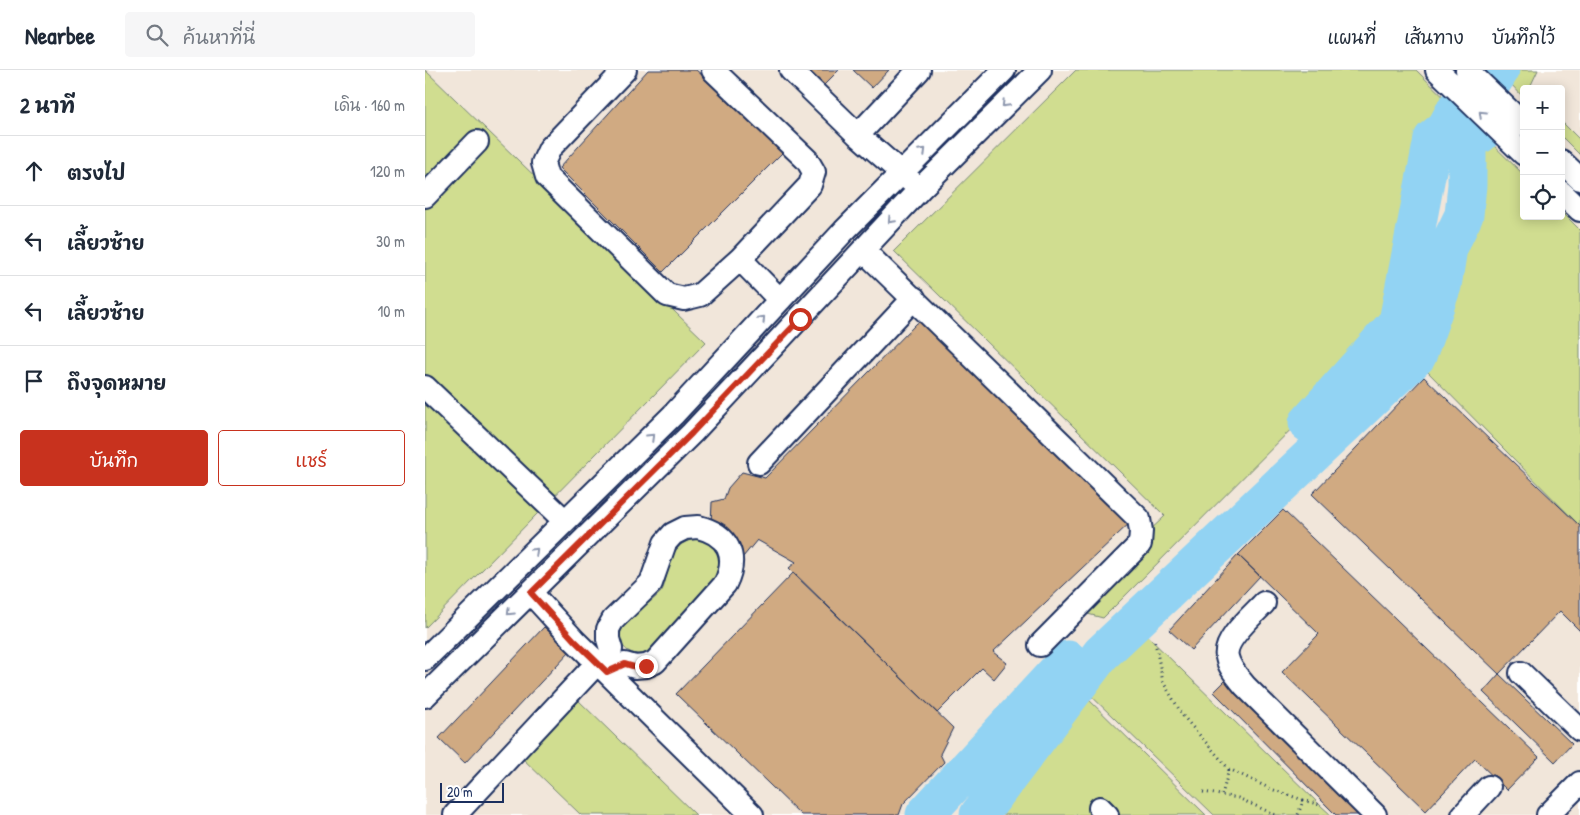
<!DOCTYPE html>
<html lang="th">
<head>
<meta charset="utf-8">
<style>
	:root { --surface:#fff; --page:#f6f6f7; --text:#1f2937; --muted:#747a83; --line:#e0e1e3; --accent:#c8321e }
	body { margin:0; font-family:"Patrick Hand","Playpen Sans Thai",sans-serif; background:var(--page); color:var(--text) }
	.controls { position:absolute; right:15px; top:15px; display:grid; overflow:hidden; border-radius:5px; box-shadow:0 2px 12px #0003 }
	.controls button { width:45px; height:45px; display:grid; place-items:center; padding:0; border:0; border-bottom:1px solid var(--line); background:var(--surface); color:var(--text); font:25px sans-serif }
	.scale { position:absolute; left:15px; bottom:12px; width:64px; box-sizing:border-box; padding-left:5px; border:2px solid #1b2f5e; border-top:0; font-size:14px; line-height:18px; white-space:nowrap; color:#1b2f5e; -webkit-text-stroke:4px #fff; paint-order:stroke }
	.stop { position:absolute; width:15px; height:15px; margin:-11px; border:4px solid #c8321e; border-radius:50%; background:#fff }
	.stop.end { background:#c8321e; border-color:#fff; box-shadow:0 1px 5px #0008 }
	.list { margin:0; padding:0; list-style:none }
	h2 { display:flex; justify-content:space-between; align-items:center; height:65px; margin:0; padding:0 20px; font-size:21px }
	h2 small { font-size:16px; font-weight:400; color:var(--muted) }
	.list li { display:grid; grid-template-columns:32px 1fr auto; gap:15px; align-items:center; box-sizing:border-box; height:70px; padding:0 20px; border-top:1px solid var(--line) }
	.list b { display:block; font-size:19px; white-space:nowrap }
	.list em { font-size:16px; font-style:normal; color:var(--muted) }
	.actions { display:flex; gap:10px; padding:15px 20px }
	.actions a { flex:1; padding:11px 0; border:1px solid var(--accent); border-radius:5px; text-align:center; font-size:18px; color:var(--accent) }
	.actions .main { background:var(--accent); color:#fff }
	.icon { flex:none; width:28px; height:28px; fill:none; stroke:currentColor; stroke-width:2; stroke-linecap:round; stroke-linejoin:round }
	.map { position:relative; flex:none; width:1155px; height:745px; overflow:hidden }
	header { display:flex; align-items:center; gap:30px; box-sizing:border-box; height:70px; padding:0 25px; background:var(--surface); border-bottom:1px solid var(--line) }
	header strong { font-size:24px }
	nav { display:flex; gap:28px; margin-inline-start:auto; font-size:18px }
	.search { width:350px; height:45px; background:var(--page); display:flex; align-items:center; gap:12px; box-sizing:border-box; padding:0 18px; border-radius:5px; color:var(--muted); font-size:19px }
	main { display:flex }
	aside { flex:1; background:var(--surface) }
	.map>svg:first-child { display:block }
	.built { fill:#f1e6da; fill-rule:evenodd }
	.green { fill:#d0dd90; stroke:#768677 }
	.water { fill:#92d3f3; stroke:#6291b7 }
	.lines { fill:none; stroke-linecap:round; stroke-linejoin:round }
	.river { stroke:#92d3f3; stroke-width:39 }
	.building { fill:#d0aa82; stroke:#1b2f5e }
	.minor-casing { stroke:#1b2f5e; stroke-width:26 }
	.path { stroke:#1b2f5e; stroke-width:3; stroke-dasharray:1 4; stroke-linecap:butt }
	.minor { stroke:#fff; stroke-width:22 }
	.oneway { stroke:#8d97ae }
	.route { stroke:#c8321e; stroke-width:6 }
</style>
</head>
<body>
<header>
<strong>Nearbee</strong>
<div class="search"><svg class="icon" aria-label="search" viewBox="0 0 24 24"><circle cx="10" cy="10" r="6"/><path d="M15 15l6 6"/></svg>ค้นหาที่นี่</div>
<nav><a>แผนที่</a><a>เส้นทาง</a><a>บันทึกไว้</a></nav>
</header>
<main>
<aside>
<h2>2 นาที<small>เดิน · 160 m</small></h2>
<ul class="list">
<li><svg class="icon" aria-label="ahead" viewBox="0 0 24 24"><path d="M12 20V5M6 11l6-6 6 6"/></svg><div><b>ตรงไป</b></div><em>120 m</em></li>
<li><svg class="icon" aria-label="left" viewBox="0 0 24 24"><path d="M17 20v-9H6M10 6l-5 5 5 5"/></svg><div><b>เลี้ยวซ้าย</b></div><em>30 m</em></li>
<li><svg class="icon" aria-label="left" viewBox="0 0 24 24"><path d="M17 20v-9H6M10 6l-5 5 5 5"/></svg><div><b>เลี้ยวซ้าย</b></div><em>10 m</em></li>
<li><svg class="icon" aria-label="arrive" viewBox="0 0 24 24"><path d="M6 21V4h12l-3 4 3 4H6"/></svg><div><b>ถึงจุดหมาย</b></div></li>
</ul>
<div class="actions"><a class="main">บันทึก</a><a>แชร์</a></div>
</aside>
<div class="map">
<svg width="1155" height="745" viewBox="0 0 1155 745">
	<rect width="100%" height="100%" fill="#fff"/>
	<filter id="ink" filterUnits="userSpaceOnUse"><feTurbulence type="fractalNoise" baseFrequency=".02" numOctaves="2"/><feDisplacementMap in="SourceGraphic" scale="10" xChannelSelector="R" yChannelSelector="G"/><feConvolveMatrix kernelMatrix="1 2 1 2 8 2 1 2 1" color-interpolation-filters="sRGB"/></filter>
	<g filter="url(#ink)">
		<path class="built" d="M0 0H1155V745H0ZM1099 19H1136V146H1099Z"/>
		<path class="green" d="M0 0 281 272 0 558Z
			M651 0H991L1031 39 1021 58 1008 69 973 252 678 548 655 542 607 572 740 446 469 181Z
			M1094 0H1113L1104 19H1099V28L1085 13Z
			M1136 51 1155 70V85L1136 66Z
			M1058 65 1099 105V146H1136V141L1155 160V456L998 297 1002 256 1017 216 1023 178 1039 145 1042 111 1043 73Z
			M272 469C292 475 299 488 290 507L223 582C209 589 189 577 197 559 204 546 226 533 236 522 239 518 240 512 241 507 247 488 248 472 272 469Z
			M714 558 895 735 906 745H789L657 617Z
			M654 620 781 745H561Z
			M151 628 271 745H156L95 686Z"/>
		<path class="water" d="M1067 0H1091L1082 15Z"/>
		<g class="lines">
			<path class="river" d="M1040 54 1075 0
				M500 745 643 590
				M554 745 676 584 992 286 1017 216 1023 178 1039 145 1042 115V69L1055 64 1031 39 1021 58 1008 69 973 252 883 353"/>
		</g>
		<path class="building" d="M223 0H271L363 77 238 202 134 98Z
			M368 0H414L391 23Z
			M428 0H464L447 18Z
			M509 247 708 450 568 582 582 593 569 609 557 598 512 643 364 498 371 492 332 470 318 487 286 454 287 432 299 429 303 418 317 402 340 408 492 253Z
			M999 307 1155 456V561L1135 541 1074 604 887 424Z
			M858 440 1114 687 1082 720 1050 689 1001 741 857 602 894 564 813 485Z
			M813 485 835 506 766 580 744 560Z
			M368 503 528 658 515 684 519 692 478 734 474 745H376L251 624Z
			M119 557 145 581 40 693 14 668Z
			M1074 604 1147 674 1130 692 1058 622Z
			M806 605 945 745H911L789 622Z"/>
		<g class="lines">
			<defs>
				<path id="minor" d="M200 0 125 78 118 93 122 107 242 225 259 229 275 225 315 189 355 230
					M288 0 382 90 389 102 385 115 315 189
					M366 0 433 65 488 113
					M1012 0 1099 84
					M1042 0 1099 55
					M433 65 494 0
					M1136 91 1155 109
					M1136 122 1155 140
					M0 126 52 72
					M438 180 714 449 716 461 715 474 615 575
					M0 317 140 451
					M334 393 489 228
					M273 457C303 464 314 486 300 514L230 592 221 596 210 597 200 594 182 602 186 579 183 569V559L188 550 226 513 240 473 248 464 260 458Z
					M106 523 149 570 327 745
					M839 533C828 545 798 570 802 587 804 598 813 607 820 616L950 745
					M0 589 248 345 419 161 579 0
					M1096 603 1155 660
					M0 626 267 363 495 119 615 0
					M675 738 682 745
					M30 745 173 592
					M1038 745 1064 717
					M1123 745 1155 713"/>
			</defs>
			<use href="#minor" class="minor-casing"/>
			<path class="path" d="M730 572 738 612 758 646 804 699 846 719 878 730 873 745
				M778 722 813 728 851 745
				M797 725 804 699
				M878 730 895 735"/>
			<use href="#minor" class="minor"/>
		</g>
		<defs><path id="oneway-chevron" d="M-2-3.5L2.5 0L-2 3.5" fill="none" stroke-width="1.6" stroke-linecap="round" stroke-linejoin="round" transform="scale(1.25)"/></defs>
		<g class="oneway">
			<use href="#oneway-chevron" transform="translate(580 34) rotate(135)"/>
			<use href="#oneway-chevron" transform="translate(1057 44) rotate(-136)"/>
			<use href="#oneway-chevron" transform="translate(498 81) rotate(-45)"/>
			<use href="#oneway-chevron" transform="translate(466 150) rotate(133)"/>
			<use href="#oneway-chevron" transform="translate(337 249) rotate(-47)"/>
			<use href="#oneway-chevron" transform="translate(226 367) rotate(-44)"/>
			<use href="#oneway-chevron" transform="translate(110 481) rotate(-44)"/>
			<use href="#oneway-chevron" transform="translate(85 542) rotate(136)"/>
		</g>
	</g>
	<g class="lines" filter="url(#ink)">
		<path class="route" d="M221 596 210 597 200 594 182 602 149 570 106 523 267 363 375 249"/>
	</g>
</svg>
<div class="controls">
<button>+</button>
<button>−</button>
<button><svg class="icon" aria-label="locate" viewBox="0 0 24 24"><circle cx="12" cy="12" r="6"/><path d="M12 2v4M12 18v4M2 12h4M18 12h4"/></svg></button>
</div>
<div class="scale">20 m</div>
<div class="stop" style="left:375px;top:249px"></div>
<div class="stop end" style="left:221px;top:596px"></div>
</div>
</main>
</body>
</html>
